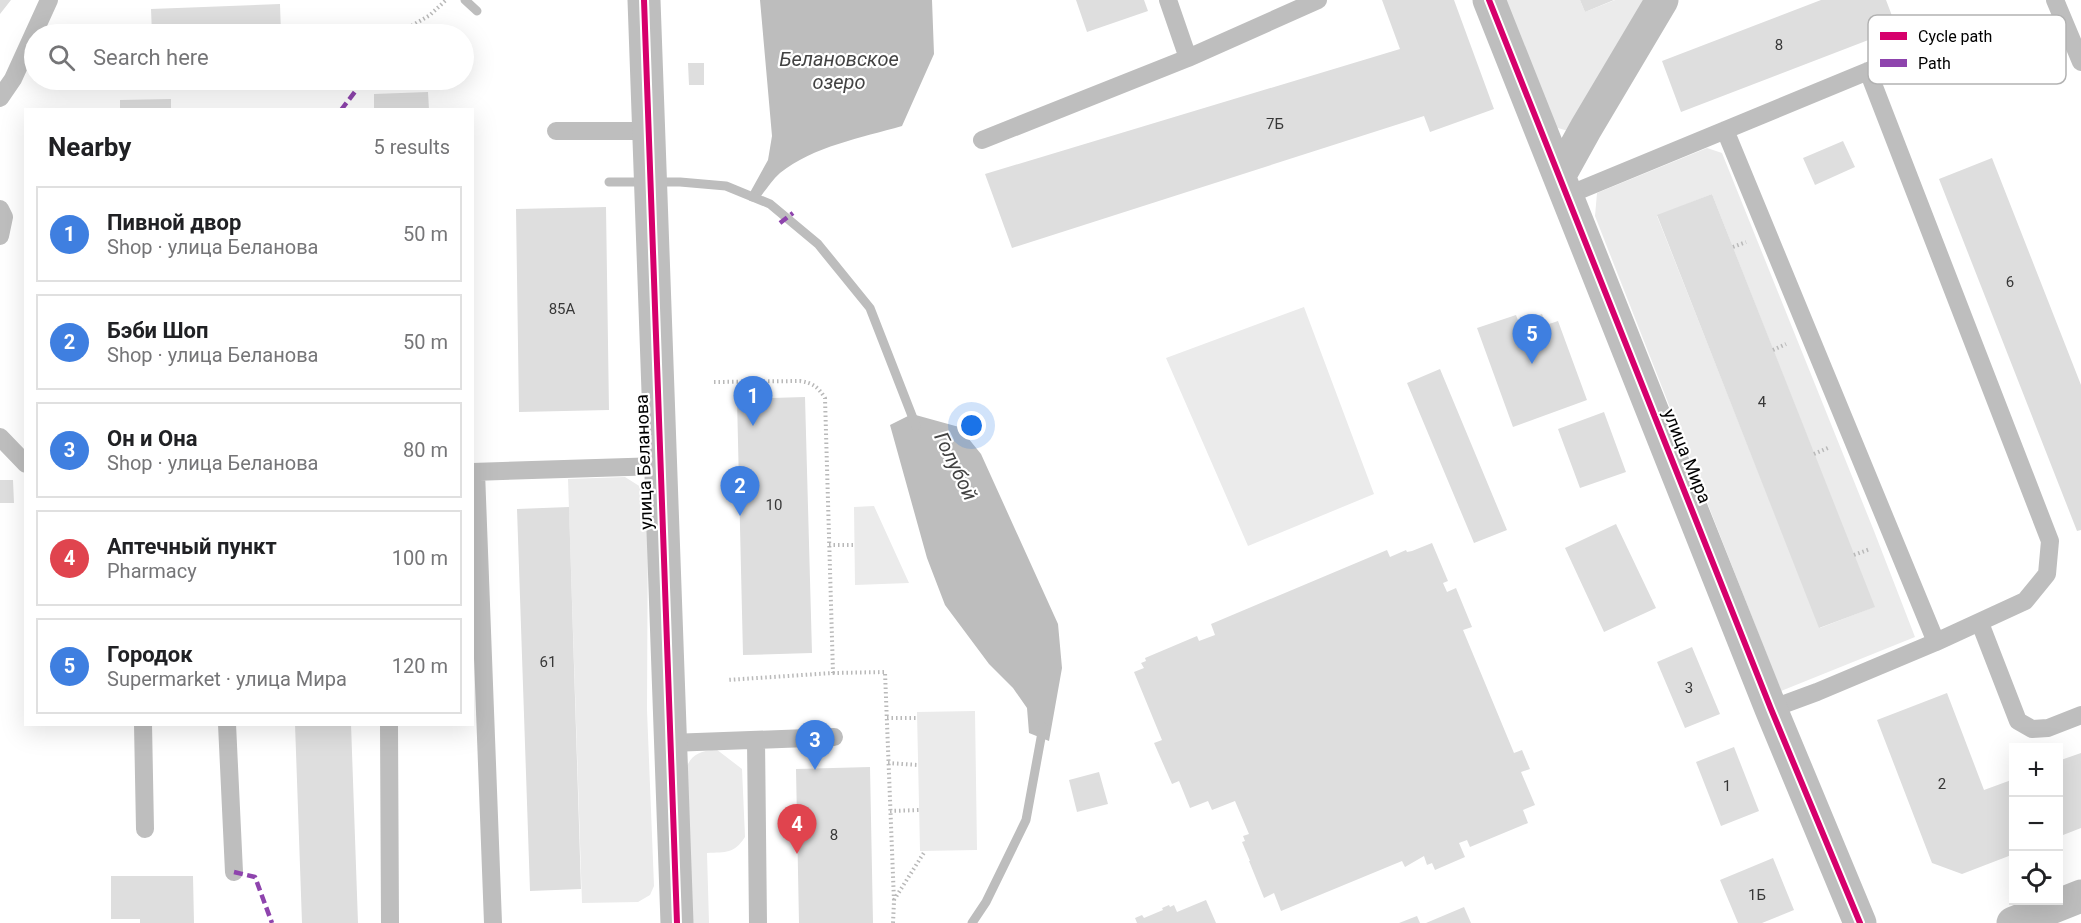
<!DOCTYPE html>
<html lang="en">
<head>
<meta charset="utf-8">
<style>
	:root { --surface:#fff; --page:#f6f6f6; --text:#202124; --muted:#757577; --line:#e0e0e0; --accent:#1a73e8 }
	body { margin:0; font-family:Roboto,sans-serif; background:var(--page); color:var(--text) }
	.controls { position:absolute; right:18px; bottom:18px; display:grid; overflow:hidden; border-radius:0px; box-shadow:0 6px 24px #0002 }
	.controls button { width:54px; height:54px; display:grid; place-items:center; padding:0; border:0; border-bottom:2px solid var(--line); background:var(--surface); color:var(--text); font:30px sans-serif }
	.you { position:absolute; left:972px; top:426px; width:21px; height:21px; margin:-15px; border:4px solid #fff; border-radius:50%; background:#1a73e8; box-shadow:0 0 0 9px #1a73e833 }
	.badge { display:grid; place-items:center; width:39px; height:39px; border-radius:50%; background:var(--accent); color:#fff; font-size:20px; font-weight:700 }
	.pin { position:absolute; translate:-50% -50px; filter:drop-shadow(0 2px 3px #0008) }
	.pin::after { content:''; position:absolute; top:32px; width:21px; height:18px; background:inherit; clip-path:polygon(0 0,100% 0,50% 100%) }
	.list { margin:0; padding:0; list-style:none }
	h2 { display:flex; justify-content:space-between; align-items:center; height:78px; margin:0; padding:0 24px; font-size:26px }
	h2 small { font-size:20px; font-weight:400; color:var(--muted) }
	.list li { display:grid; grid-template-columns:39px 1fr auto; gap:18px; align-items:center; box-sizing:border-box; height:96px; margin:0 12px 12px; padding:0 12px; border:2px solid var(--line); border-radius:0px }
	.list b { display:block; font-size:22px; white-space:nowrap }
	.list p { margin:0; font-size:20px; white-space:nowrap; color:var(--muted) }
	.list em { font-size:20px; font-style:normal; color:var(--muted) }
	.icon { flex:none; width:33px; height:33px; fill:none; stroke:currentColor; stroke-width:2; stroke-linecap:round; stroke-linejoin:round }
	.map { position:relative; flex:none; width:2081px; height:923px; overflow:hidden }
	.search { position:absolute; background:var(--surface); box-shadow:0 6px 24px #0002; left:24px; top:24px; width:450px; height:66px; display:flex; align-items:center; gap:15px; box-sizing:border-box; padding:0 21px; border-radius:33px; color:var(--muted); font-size:22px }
	.panel { position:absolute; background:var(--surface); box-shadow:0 6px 24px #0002; left:24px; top:108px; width:450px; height:618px; border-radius:0px }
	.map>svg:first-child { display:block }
	.green { fill:#ebebeb; fill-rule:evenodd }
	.water { fill:#bdbdbd }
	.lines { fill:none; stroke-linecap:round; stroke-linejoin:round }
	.stream { stroke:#bdbdbd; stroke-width:9 }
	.building { fill:#dedede }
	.path { stroke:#b9b9b9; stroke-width:4; stroke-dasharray:1.5 3; stroke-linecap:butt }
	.service { stroke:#bebebe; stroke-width:18 }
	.minor { stroke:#bebebe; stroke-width:33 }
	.tertiary { stroke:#bebebe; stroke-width:33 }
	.quiet { stroke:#8e44ad; stroke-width:4.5; stroke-dasharray:9 4.5; stroke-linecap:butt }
	.cycleway-casing { stroke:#fff; stroke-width:10 }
	.cycleway { stroke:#d6006c; stroke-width:6 }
	.labels { text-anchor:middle; stroke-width:4.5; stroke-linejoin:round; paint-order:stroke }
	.number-label { font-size:15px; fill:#383838 }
	.street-label { font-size:18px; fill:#000; stroke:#fff }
	.water-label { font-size:20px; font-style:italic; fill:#424242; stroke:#fff }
	.key { fill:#fff; stroke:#b2b2b2; stroke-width:1.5 }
	.key-label { font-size:16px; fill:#000 }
</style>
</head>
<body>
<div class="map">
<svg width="2081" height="923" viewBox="0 0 2081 923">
	<rect width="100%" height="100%" fill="#fff"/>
	<path class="green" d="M1506 0H1580L1585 12 1615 0H1647L1571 132 1555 127Z
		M1707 148 1722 153 1874 531 1915 637 1781 691 1595 216 1597 193ZM1712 194 1874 607 1820 628 1657 216Z
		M1304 307 1374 494 1248 546 1166 358Z
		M625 477 644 489 648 498 647 710 654 886 650 895 638 902 582 903 568 479Z
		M874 506 909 583 855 585 854 507Z
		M975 711 977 850 920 851 917 712Z
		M716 749 742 769 745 837C734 854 726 852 707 853L709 923H690L683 776C690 756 695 752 716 749Z"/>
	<path class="water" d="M760 0H932L934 54 902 126C861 138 814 146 780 173 771 181 764 193 756 202L750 201 747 198 768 160 772 136Z
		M912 414 959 427 981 454 1058 624 1062 668 1049 741 1029 733 1027 708 1013 688 989 664 945 605 927 558 890 425Z"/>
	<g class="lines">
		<path class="stream" d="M465 0 477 11
			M609 182H680L726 186 770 204 818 244 870 308 916 426
			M972 923 986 902 1026 820 1043 727"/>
	</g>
	<path class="building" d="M0 0H11L0 14Z
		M1076 0H1144L1148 11 1087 32Z
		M1382 0H1454L1494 109 1430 132 1424 116 1012 248 985 174 1400 49Z
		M1580 0H1614L1585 12Z
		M1821 0H1886L1897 29 1681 112 1662 61Z
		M280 4 281 34H152L151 9Z
		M688 63H704V85H689Z
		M428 92 429 110H374V94Z
		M171 99V110H120V100Z
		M1843 141 1855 167 1815 185 1803 158Z
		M1992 158 2081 385V530L2077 531 1939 179Z
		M1712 194 1875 607 1819 628 1657 215Z
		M606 207 609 410 519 412 516 209Z
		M1542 314 1546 325 1558 321 1587 400 1513 427 1477 328 1516 315 1519 323Z
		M1440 369 1507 530 1474 543 1407 383Z
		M805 397 812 653 743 655 737 399Z
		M1604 412 1626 472 1580 488 1558 429Z
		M0 480H13L14 503H0Z
		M569 507 581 889 530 891 517 509Z
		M1616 524 1656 608 1604 632 1565 548Z
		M1432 543 1448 581 1443 583 1447 592 1456 588 1472 627 1463 630 1514 753 1522 750 1530 769 1521 772 1535 805 1523 810 1528 823 1470 847 1467 840 1459 843 1465 857 1435 870 1432 863 1427 865 1424 856 1405 867 1402 861 1281 911 1274 893 1264 898 1249 861H1250L1242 842 1245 841 1243 836 1249 834 1235 801 1212 810 1208 801 1190 808 1179 781 1172 784 1154 743 1162 740 1134 672 1144 668 1141 663 1146 661 1145 658 1197 636 1199 641 1215 635 1211 624 1387 550 1390 557 1406 550 1407 552 1412 551Z
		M1692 647 1720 714 1685 728 1657 662Z
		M1947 693 1984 790 2014 779V854L1962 874 1932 863 1877 720Z
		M295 724H351L358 923H302Z
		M1734 747 1759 811 1721 826 1696 762Z
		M2081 753V828L2058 837V761Z
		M870 767 873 923H799L796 769Z
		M1099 772 1108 804 1077 812 1069 780Z
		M1773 858 1794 910 1762 923H1738L1720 880Z
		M111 876H193L194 923H140V919H111Z
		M1206 900 1216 923H1137L1135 918 1142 915 1144 918 1163 910 1162 908 1169 905 1170 907 1174 905 1177 912Z
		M1464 907 1471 923H1426Z
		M1417 916 1420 923H1399Z"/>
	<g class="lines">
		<path class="path" d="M401 34 408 28 430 15 446 0
			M1733 247 1746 242
			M1773 350 1786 344
			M714 382 800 381C813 383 818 387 825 398L833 673 727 680
			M1814 454 1830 447
			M829 545H854
			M1854 555 1870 549
			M833 673 885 672 894 901 893 923
			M887 718H917
			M888 763 918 765
			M890 811 919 810
			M894 900 925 851"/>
		<path class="service" d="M1168 0 1188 58
			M2055 0 2081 62
			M1868 71 2050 541 2047 574 2025 601 1936 642
			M0 98 13 79 49 0
			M1725 130 1936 642 1817 692 1771 709
			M556 131H648
			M982 140 1188 58 1318 0
			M1568 195 1907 55
			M0 209 4 217 0 236
			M0 437 26 464
			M472 472 660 466
			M476 472 493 923
			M1980 623 2018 721 2032 729 2048 728 2081 715
			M143 724 145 829
			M227 724 234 872
			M389 724 390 923
			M756 740 758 923
			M670 743 834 737"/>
		<path class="minor" d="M1489 0 1771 709 1860 923
			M1560 175 1586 128 1662 0"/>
		<path class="tertiary" d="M644 0 677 923
			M2013 923 2081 896"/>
		<path class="quiet" d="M341 110 364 80
			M780 223 793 213
			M234 872 255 877 272 923"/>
		<defs>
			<path id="cycleway" d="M644 0 677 923
				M1489 0 1771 709 1860 923"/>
		</defs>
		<use href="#cycleway" class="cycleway-casing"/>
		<use href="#cycleway" class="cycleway"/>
	</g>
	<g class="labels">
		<g class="number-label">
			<text x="1779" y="50">8</text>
			<text x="1275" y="129">7Б</text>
			<text x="2010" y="287">6</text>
			<text x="562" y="314">85А</text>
			<text x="1762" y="407">4</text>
			<text x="774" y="510">10</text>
			<text x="548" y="667">61</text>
			<text x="1689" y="693">3</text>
			<text x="1942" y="789">2</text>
			<text x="1727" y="791">1</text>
			<text x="834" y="840">8</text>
			<text x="1757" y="900">1Б</text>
		</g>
		<g class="street-label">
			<text transform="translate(1687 456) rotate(68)" y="6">улица Мира</text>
			<text transform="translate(644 462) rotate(-92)" y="6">улица Беланова</text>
		</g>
		<g class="water-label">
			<text x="839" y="66">Белановское<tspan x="839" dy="23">озеро</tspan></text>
			<text transform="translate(956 466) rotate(64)" y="7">Голубой</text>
		</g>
	</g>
	<rect x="1868" y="15" width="198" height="69" rx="9" class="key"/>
	<rect x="1880" y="32" width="27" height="8" fill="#d6006c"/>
	<rect x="1880" y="59" width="27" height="8" fill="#8e44ad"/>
	<g class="key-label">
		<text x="1918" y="42">Cycle path</text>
		<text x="1918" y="69">Path</text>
	</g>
</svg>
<div class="controls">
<button>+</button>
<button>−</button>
<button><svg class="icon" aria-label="locate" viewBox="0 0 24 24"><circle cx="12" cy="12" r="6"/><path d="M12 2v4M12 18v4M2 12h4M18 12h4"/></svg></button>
</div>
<div class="you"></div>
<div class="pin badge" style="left:753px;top:426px;background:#3f7fe0">1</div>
<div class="pin badge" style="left:740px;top:516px;background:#3f7fe0">2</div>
<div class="pin badge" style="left:815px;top:770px;background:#3f7fe0">3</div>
<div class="pin badge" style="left:797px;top:854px;background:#e0444e">4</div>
<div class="pin badge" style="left:1532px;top:364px;background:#3f7fe0">5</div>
<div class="search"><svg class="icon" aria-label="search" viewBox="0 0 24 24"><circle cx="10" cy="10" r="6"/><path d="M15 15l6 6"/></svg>Search here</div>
<section class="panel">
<h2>Nearby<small>5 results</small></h2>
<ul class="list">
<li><span class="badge" style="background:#3f7fe0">1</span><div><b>Пивной двор</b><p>Shop · улица Беланова</p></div><em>50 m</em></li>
<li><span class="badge" style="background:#3f7fe0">2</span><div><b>Бэби Шоп</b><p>Shop · улица Беланова</p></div><em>50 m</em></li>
<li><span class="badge" style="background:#3f7fe0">3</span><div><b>Он и Она</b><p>Shop · улица Беланова</p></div><em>80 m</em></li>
<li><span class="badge" style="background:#e0444e">4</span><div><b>Аптечный пункт</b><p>Pharmacy</p></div><em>100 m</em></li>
<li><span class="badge" style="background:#3f7fe0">5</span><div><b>Городок</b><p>Supermarket · улица Мира</p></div><em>120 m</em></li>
</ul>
</section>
</div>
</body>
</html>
